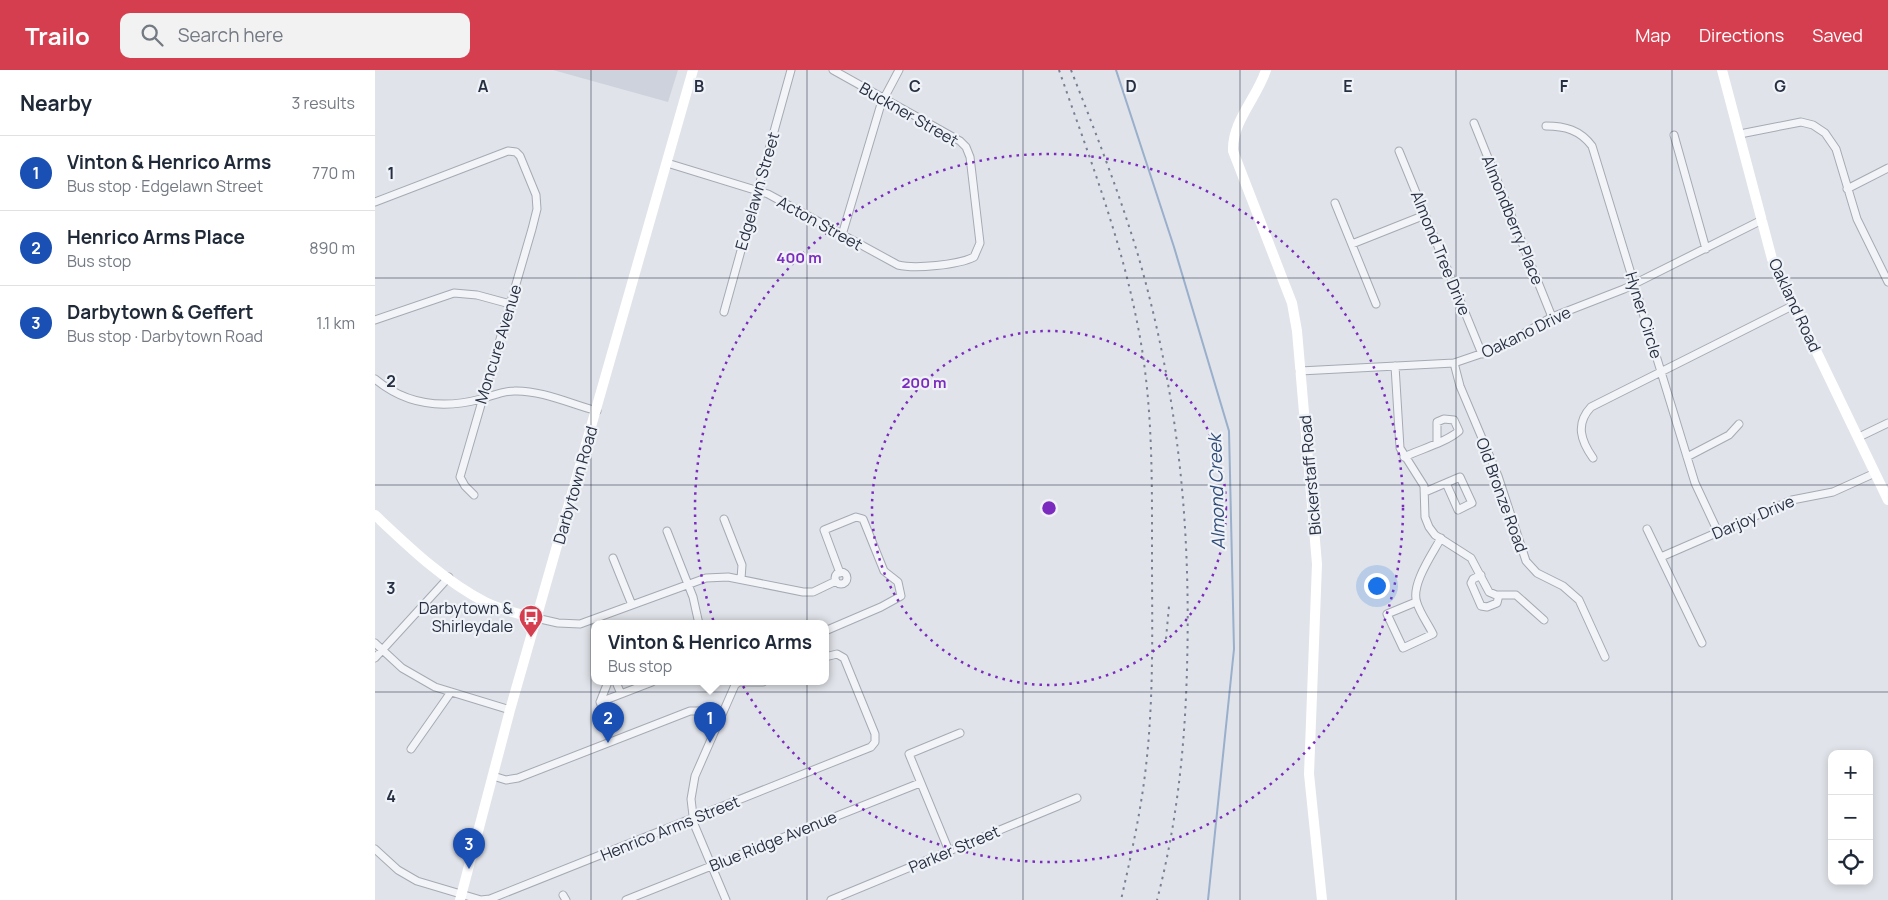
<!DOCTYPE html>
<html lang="en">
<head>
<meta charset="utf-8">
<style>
	:root { --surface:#fff; --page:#f2f2f3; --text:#1f2937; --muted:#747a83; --line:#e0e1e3; --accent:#d53e4e }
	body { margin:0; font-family:Manrope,sans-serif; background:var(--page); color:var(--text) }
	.controls { position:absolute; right:15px; bottom:15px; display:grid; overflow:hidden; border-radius:10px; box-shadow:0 2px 8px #0003 }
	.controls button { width:45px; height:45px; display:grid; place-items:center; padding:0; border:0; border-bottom:1px solid var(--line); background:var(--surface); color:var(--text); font:25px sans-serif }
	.you { position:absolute; left:1001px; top:515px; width:18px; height:18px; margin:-12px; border:4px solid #fff; border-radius:50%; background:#1a73e8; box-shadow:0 0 0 8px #1a73e833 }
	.badge { display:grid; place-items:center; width:32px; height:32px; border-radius:50%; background:var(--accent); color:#fff; font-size:16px; font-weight:700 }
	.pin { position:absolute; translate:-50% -41px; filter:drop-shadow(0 1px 2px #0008) }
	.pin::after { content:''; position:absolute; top:26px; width:18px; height:15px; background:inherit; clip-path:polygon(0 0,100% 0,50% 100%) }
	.popup { position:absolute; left:216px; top:550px; width:238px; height:65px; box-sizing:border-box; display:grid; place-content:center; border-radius:10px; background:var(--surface); filter:drop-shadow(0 1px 4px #0005); font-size:16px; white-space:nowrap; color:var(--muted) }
	.popup b { font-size:19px; color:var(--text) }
	.popup::after { content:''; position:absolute; left:50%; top:100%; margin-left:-10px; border:10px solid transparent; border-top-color:var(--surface) }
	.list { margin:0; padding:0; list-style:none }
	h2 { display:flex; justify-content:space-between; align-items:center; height:65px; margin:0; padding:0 20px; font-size:21px }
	h2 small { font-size:16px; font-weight:400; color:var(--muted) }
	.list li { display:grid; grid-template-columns:32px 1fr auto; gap:15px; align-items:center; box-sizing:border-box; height:75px; padding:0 20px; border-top:1px solid var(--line) }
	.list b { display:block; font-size:19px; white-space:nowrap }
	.list p { margin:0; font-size:16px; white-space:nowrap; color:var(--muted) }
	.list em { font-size:16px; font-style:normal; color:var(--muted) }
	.icon { flex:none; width:28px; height:28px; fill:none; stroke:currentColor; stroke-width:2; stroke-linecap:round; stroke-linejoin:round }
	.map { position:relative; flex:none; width:1513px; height:830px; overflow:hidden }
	header { display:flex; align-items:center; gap:30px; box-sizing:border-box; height:70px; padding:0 25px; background:var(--accent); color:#fff }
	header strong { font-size:24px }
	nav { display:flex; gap:28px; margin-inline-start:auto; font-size:18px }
	.search { width:350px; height:45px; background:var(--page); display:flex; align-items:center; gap:12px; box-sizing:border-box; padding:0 18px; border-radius:10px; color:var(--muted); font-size:19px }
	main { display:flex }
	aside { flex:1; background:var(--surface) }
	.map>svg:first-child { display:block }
	.built { fill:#cdd2dc }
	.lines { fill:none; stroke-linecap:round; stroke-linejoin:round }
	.stream { stroke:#99afcb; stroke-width:2 }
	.street-casing { stroke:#a5aab4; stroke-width:9 }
	.street { stroke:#f3f4f7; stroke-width:7 }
	.secondary { stroke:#fff; stroke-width:10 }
	.rail { stroke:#788194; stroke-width:2; stroke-dasharray:2.5 5; stroke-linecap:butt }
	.grid { fill:none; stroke:#273042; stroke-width:1; stroke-opacity:0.55 }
	.ring { fill:none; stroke:#7b2cbf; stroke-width:2.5; stroke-dasharray:2.5 5 }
	.labels { text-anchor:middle; stroke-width:4.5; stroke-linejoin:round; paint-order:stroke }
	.street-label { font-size:16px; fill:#273042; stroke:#eff2f7 }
	.poi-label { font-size:16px; fill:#273042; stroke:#eff2f7; text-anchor:end }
	.water-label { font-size:18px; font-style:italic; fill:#2f4c78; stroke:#eff2f7 }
	.grid-label { font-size:16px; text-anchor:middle; font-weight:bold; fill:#273042; stroke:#eff2f7; stroke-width:4.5; stroke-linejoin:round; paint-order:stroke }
	.centre { fill:#7b2cbf; stroke:#eff2f7; stroke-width:2.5 }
	.ring-label { font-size:15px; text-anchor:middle; font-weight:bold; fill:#7b2cbf; stroke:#eff2f7; stroke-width:4.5; stroke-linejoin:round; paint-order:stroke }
</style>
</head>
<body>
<header>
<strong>Trailo</strong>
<div class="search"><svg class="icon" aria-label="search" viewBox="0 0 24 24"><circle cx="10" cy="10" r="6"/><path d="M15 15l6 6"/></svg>Search here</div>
<nav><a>Map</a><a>Directions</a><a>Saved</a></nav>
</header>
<main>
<aside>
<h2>Nearby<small>3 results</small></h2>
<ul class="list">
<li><span class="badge" style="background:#1a4fb4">1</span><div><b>Vinton &amp; Henrico Arms</b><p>Bus stop · Edgelawn Street</p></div><em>770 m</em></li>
<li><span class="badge" style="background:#1a4fb4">2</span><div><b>Henrico Arms Place</b><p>Bus stop</p></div><em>890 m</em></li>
<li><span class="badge" style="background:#1a4fb4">3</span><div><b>Darbytown &amp; Geffert</b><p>Bus stop · Darbytown Road</p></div><em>1.1 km</em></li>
</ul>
</aside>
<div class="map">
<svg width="1513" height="830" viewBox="0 0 1513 830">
	<rect width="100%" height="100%" fill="#e0e3e9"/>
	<path class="built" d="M178 0H303L293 32Z"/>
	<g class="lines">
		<path class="stream" d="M741 0 799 177 854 361 859 579 833 830"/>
		<defs>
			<path id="street" d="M1099 53 1177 247
				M1171 56C1190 56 1205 60 1217 76L1320 413 1343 462
				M1365 64 1426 52 1438 55 1450 63 1461 79 1482 149 1513 212
				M1299 65 1331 179
				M1024 81 1107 284
				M292 93 393 124 523 195C540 199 583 195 599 187L605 173 595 87 591 77 585 71 458 0
				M1472 119 1513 98
				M0 132 133 81 141 82 145 86 161 125 162 139 157 159 85 407 90 416 99 425
				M960 133 1001 234
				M467 165 506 34 524 0
				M977 174 1050 145
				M349 242 416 0
				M0 250 79 223 102 225 135 234
				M1079 293 1085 316 1123 406 1151 491 1162 503 1188 516 1204 530 1230 587
				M1020 296 1025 378 1049 416 1050 447 1054 457 1060 465 1096 488 1114 522 1121 525H1141L1169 550
				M925 301 1079 293 1126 277 1177 247 1249 219 1387 150
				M0 309C31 335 68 339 106 329 117 326 127 321 139 321 166 320 196 334 222 341
				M1484 367 1513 353
				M1029 387C1046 379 1070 373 1084 361L1079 350 1069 349 1062 352V372
				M1312 387 1354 365 1364 354
				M1218 388C1206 371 1200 354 1216 337L1419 235
				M1050 422 1085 407 1097 433 1083 440 1071 413
				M349 449 367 495 366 509
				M1272 459 1327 573
				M292 461 318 527 324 554
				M1286 487 1417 430 1458 422 1500 403
				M238 488 257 535
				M460 508a6 6 0 1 1 12 0a6 6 0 1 1-12 0Z
				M1106 505 1098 509 1096 513 1106 536 1112 537 1122 533 1124 525
				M1041 532 1012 544 1028 578 1058 564C1053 554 1045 543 1042 533 1035 515 1058 483 1066 468
				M161 548 183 553 205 554 331 508 353 507 428 522H438L461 511
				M450 561 506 537 526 526 523 512 509 501 488 449 481 447 449 460 465 503
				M0 573 27 598 60 617 135 640
				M0 588 74 507
				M233 612 225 632 234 654
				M241 612 246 624 277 612
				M365 612H388
				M225 632 246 624
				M36 679 76 622
				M118 706 131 710 143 708 315 641H325L346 648
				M0 779 23 800 42 811 106 830 115 829 496 677 500 672V664L469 588 462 584 450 587
				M574 781 534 684 585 663
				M188 825 191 830
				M251 830 545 713
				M351 830 319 754 316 729 320 706 360 615 364 612
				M456 830 702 728"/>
		</defs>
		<use href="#street" class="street-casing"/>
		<use href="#street" class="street"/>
		<path class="secondary" d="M891 0C882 28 857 51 858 81L908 210 917 233 922 261 942 494 934 704 947 830
			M1347 0 1397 189 1513 430
			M0 445C33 476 69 511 110 532 126 540 144 544 161 548
			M85 830 135 640 318 0"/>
		<path class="rail" d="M684 0C712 81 744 163 761 247 778 326 777 404 777 484 777 555 779 626 771 696 766 741 756 786 746 830
			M696 0C720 61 744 122 763 185 803 324 816 453 812 598 810 676 802 754 782 830
			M791 569 794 536"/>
	</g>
	<path class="grid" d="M216 0V830M432 0V830M648 0V830M865 0V830M1081 0V830M1297 0V830M0 208H1513M0 415H1513M0 622H1513"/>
	<g class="ring">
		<circle cx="674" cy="438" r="177"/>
		<circle cx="674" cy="438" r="354"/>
	</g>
	<defs>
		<symbol id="bus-pin" viewBox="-11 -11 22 30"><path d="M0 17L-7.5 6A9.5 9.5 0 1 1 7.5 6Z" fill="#d53e4e" stroke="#eff2f7"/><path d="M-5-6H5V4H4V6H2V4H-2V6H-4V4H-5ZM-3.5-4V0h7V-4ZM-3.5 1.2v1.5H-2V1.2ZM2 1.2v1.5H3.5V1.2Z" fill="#fff"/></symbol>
	</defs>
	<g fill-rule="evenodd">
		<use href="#bus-pin" x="142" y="533" width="28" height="38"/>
	</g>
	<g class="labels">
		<g class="street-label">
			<text transform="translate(534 44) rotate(30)" y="6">Buckner Street</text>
			<text transform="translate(382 121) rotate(-74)" y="6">Edgelawn Street</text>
			<text transform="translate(1138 150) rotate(68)" y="6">Almondberry Place</text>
			<text transform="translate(445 153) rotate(29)" y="6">Acton Street</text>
			<text transform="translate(1066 183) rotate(68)" y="6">Almond Tree Drive</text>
			<text transform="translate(1420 235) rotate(65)" y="6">Oakland Road</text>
			<text transform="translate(1269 245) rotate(73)" y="6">Hyner Circle</text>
			<text transform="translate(1151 262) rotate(-26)" y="6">Oakano Drive</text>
			<text transform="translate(123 274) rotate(-73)" y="6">Moncure Avenue</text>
			<text transform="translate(935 405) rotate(-95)" y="6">Bickerstaff Road</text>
			<text transform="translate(200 415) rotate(-74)" y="6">Darbytown Road</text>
			<text transform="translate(1127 425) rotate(70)" y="6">Old Bronze Road</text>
			<text transform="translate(1378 447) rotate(-23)" y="6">Darjoy Drive</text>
			<text transform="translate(295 758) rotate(-22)" y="6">Henrico Arms Street</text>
			<text transform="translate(398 771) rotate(-22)" y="6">Blue Ridge Avenue</text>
			<text transform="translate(579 779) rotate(-23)" y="6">Parker Street</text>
		</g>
		<g class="poi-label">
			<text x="138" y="544">Darbytown &amp;<tspan x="138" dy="18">Shirleydale</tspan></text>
		</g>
		<g class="water-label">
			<text transform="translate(842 422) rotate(-92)" y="6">Almond Creek</text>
		</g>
	</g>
	<g class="grid-label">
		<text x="108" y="22">A</text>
		<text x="324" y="22">B</text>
		<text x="540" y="22">C</text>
		<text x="756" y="22">D</text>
		<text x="973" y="22">E</text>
		<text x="1189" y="22">F</text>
		<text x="1405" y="22">G</text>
		<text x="16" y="109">1</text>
		<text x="16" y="317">2</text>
		<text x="16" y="524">3</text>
		<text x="16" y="732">4</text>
	</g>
	<circle cx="674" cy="438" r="8" class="centre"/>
	<g class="ring-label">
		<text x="424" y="193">400 m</text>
		<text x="549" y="318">200 m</text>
	</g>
</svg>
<div class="controls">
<button>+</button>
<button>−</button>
<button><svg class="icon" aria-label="locate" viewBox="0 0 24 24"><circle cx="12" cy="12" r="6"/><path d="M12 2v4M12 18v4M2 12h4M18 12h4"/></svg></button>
</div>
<div class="you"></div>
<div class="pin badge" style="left:335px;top:673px;background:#1a4fb4">1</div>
<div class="popup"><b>Vinton &amp; Henrico Arms</b>Bus stop</div>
<div class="pin badge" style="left:233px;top:673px;background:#1a4fb4">2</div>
<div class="pin badge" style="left:94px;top:799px;background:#1a4fb4">3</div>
</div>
</main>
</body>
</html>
